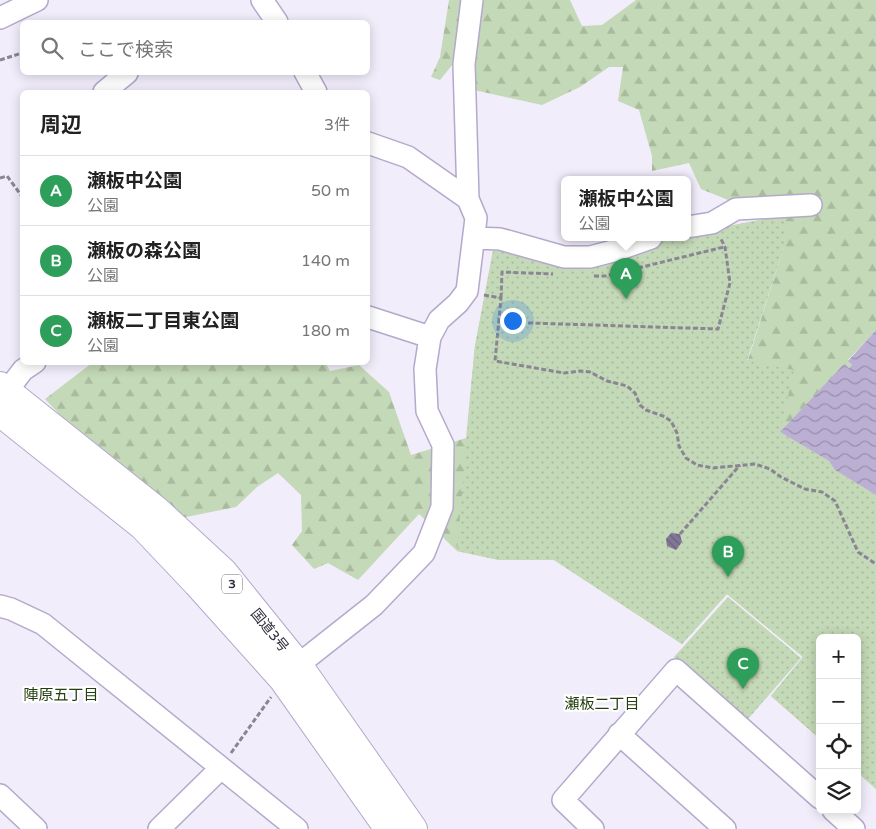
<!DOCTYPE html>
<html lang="ja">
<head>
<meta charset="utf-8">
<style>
	:root { --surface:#fff; --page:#f6f6f6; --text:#222; --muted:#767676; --line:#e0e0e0; --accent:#db2777 }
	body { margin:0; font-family:"Varela Round","Noto Sans JP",sans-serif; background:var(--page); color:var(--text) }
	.controls { position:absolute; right:15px; bottom:15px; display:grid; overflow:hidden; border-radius:8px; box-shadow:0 2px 12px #0003 }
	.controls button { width:45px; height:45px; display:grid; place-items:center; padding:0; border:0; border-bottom:1px solid var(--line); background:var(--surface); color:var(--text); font:25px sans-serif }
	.you { position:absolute; left:512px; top:320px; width:18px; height:18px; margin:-12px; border:4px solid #fff; border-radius:50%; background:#1a73e8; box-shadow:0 0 0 8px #1a73e833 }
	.badge { display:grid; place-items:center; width:32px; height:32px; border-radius:50%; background:var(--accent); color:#fff; font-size:16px; font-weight:700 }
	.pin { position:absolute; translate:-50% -41px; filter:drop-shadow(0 1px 2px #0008) }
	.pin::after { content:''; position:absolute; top:26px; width:18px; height:15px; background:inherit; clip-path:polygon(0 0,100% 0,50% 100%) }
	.popup { position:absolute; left:561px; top:176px; width:130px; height:65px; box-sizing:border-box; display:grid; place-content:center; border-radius:8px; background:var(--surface); filter:drop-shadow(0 1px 4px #0005); font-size:16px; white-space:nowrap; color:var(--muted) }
	.popup b { font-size:19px; color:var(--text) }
	.popup::after { content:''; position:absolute; left:50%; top:100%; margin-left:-10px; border:10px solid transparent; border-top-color:var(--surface) }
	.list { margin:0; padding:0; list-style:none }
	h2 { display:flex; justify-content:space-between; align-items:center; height:65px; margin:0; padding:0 20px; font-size:21px }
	h2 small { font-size:16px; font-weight:400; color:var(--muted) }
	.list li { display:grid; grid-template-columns:32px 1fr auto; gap:15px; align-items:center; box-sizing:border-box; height:70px; padding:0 20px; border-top:1px solid var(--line) }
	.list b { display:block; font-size:19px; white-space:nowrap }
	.list p { margin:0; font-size:16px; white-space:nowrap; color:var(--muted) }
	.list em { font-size:16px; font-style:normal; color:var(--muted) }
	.icon { flex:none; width:28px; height:28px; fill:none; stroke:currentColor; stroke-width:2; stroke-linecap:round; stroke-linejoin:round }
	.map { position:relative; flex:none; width:876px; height:829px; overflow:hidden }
	.search { position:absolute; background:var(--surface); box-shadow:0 2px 12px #0003; left:20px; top:20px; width:350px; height:55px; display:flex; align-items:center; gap:12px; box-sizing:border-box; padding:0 18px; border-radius:8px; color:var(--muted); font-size:19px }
	.panel { position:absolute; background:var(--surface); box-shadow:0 2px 12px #0003; left:20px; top:90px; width:350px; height:275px; border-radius:8px }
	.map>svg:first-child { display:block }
	.forest { fill:url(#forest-firs) }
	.park { fill:url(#park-dots) }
	.water { fill:url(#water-waves) }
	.building { fill:url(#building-back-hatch) }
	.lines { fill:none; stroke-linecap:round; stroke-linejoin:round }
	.minor-casing { stroke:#b4a9cb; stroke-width:24 }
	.highway-casing { stroke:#b4a9cb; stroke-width:30 }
	.path { stroke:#8a8593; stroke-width:3; stroke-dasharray:5 2.5; stroke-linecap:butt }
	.minor { stroke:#fff; stroke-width:21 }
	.highway { stroke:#fff; stroke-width:28 }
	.labels { text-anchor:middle; stroke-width:4.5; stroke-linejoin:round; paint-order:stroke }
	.shield { fill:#fff; stroke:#706d76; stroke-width:1 }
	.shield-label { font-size:12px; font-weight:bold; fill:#332e3c }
	.street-label { font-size:14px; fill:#332e3c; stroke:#fff }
	.neighbourhood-label { font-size:15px; fill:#233e0e; stroke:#fff }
</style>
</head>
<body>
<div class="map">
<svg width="876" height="829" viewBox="0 0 876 829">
	<defs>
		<pattern id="forest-firs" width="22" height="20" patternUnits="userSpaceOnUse" patternTransform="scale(1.25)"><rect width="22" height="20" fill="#c4d9b7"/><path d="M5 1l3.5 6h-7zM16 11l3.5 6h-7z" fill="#a9bb9e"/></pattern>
		<pattern id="park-dots" width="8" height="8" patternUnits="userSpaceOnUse" patternTransform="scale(1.25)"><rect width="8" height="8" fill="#c4d9b7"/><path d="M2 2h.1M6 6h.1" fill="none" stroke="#a9bb9e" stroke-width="1.8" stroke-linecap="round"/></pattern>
		<pattern id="water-waves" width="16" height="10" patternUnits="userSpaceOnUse" patternTransform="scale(1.25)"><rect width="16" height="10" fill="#bbafd3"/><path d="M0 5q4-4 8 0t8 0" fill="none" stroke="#998fac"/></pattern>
		<pattern id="building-back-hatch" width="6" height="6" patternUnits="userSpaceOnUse" patternTransform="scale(1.25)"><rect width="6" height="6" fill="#827797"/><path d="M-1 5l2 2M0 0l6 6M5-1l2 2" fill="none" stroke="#6b627c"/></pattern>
	</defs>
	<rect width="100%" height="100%" fill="#f1edfb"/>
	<path class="forest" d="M449 0H463L457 59 440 80 431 77 440 57Z
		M479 0H570L582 26 602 25 636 0H876V330L848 360 852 365 849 368 844 365 780 432 829 461 835 470 876 495V789L857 772V638H820V739L771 696 803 657 727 594 682 644 554 560H499L457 551 419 514 358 580 328 563 314 569 292 545 302 531 301 495 278 473 257 487 236 507 176 519 93 450 45 399 92 363 325 362 330 371 359 365 389 392 411 455 466 438 475 345 527 333 748 360 784 247V215L738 204 701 189 689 163 652 171V156L639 110 618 101 623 67H609L580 87 542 105 474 90 471 61Z"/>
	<path class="park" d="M784 215V247L747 361 794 370 780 432 829 461 835 470 876 495V789L857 772V638H820V739L771 696 803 657 727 594 682 644 554 560H499L457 551 475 345 493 250 511 251 647 250 666 238H687V234Z
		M728 597 801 658 748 719 674 657Z"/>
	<path class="water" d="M876 330V495L835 470 829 461 780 432 844 364 849 368 852 365 848 361Z"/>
	<path class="building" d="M671 533 680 534 682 542 676 550 667 546 666 539Z"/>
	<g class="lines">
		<defs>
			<path id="minor" d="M262 0 277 22
				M0 18 37 0
				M305 72 316 92
				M104 92 127 73
				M368 143 408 157 468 199
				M687 227 712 223 736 209 811 205
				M475 238 500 239 564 257H590L617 250 651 238
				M368 317 430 337
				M7 391 23 370 35 362
				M0 606 11 609 43 624 297 829
				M298 665 374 605 424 553 442 507 443 445 427 411 425 369 430 337 439 320 458 303 467 291 476 218 468 199 464 64 472 0
				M619 734 725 829
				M0 795 36 829
				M833 810 854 829
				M159 829 221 768
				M593 829 563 800 676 670 820 798"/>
			<path id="highway" d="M0 386 157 511 223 572 298 665 413 829
				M0 412 143 526 197 583 283 679 389 829"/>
		</defs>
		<use href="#minor" class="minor-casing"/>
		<use href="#highway" class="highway-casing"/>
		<path class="path" d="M0 60 22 53
			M0 178 7 176 21 195 22 193
			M594 276H605L724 247
			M484 295 501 298 495 361 564 373 580 371 590 372 607 381 627 386 635 393 640 405 646 410 663 416 671 421 677 433 679 446 686 458 697 465 713 468 755 464 770 469 781 477 805 489 822 492 835 501 858 552 876 564
			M501 298 502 272 553 274
			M498 322 718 329 730 283 725 247 721 239
			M680 534 740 465
			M231 753 271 697"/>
		<use href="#minor" class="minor"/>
		<use href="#highway" class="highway"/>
	</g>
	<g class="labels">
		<rect class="shield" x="222" y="574.5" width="20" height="19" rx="4"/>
		<g class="shield-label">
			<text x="232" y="588">3</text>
		</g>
		<g class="street-label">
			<text transform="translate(270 630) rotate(51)" y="5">国道3号</text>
		</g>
		<g class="neighbourhood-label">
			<text x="61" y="700">陣原五丁目</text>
			<text x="602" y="709">瀬板二丁目</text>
		</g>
	</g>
</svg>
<div class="controls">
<button>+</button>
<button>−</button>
<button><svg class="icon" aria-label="locate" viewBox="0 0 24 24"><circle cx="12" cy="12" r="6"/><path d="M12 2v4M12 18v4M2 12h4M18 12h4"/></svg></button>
<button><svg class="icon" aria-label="layers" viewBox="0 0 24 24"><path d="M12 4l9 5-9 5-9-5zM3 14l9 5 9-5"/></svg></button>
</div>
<div class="you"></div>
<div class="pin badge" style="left:626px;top:299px;background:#2e9e5b">A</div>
<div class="popup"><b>瀬板中公園</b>公園</div>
<div class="pin badge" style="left:728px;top:577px;background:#2e9e5b">B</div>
<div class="pin badge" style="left:743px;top:689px;background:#2e9e5b">C</div>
<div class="search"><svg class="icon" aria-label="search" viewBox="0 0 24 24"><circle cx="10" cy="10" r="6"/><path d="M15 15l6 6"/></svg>ここで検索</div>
<section class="panel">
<h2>周辺<small>3件</small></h2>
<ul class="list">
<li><span class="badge" style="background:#2e9e5b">A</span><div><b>瀬板中公園</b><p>公園</p></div><em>50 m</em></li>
<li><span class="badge" style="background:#2e9e5b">B</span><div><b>瀬板の森公園</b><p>公園</p></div><em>140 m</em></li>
<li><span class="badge" style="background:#2e9e5b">C</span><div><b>瀬板二丁目東公園</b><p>公園</p></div><em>180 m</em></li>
</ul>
</section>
</div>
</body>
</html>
